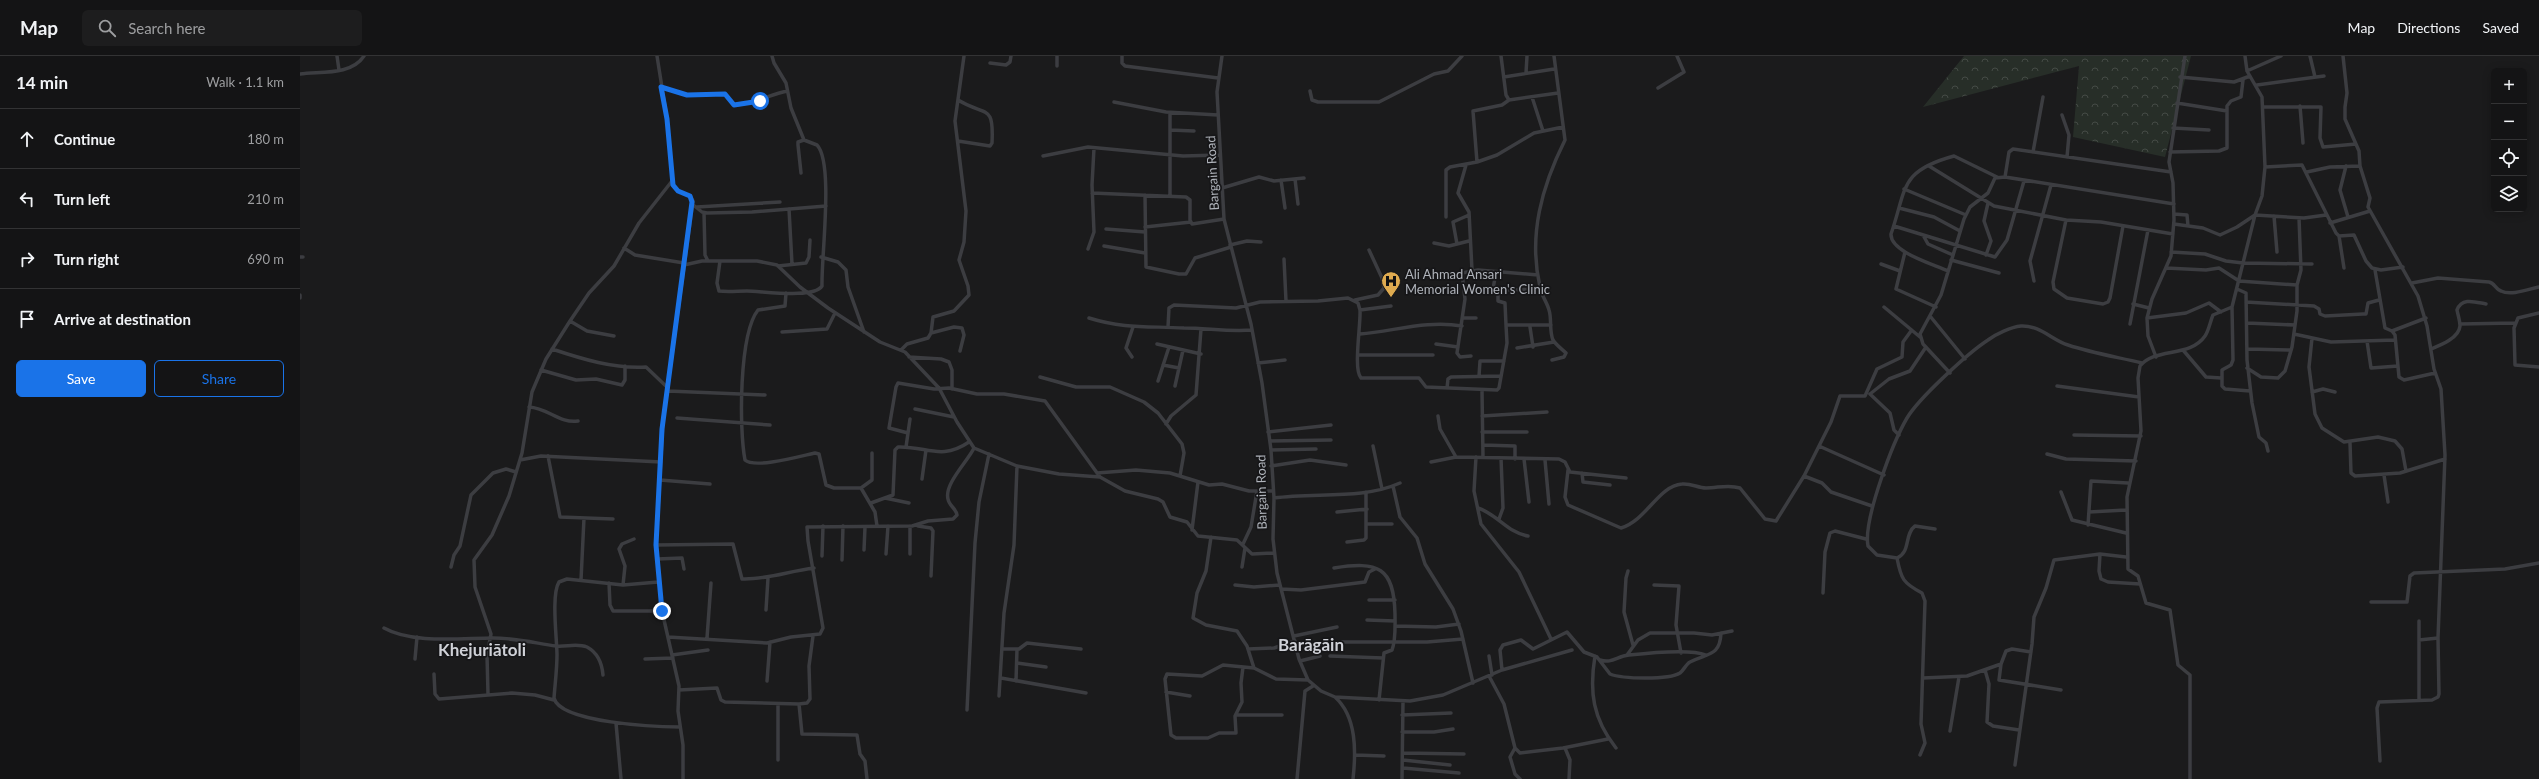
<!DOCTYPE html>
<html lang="en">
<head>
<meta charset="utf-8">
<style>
	:root { --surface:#141415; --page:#1d1d1e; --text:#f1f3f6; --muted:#9d9ea0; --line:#333334; --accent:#1a73e8 }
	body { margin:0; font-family:Lato,sans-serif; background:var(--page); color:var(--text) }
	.controls { position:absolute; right:12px; top:12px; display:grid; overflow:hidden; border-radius:6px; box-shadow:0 2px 10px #0003 }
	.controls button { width:36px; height:36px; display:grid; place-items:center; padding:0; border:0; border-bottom:1px solid var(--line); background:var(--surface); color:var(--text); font:20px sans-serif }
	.stop { position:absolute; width:12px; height:12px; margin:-9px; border:3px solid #1a73e8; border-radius:50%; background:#fff }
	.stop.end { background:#1a73e8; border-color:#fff; box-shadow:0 1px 4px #0008 }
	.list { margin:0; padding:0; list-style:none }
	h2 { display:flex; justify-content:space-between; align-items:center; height:52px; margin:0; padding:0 16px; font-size:17px }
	h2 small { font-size:13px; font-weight:400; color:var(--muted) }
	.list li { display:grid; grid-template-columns:26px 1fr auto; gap:12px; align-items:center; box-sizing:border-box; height:60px; padding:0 16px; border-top:1px solid var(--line) }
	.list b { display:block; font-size:15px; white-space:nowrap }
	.list em { font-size:13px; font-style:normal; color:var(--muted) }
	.actions { display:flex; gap:8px; padding:12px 16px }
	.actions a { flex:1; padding:9px 0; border:1px solid var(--accent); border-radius:6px; text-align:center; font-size:14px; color:var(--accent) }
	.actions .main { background:var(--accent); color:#fff }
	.icon { flex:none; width:22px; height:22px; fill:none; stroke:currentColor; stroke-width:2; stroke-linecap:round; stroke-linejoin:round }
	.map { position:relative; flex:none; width:2239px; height:723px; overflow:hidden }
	header { display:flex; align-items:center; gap:24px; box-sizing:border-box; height:56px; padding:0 20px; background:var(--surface); border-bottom:1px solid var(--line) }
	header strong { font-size:19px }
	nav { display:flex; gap:22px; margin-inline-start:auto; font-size:14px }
	.search { width:280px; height:36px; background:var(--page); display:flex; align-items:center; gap:10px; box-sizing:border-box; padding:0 14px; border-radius:6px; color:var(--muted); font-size:15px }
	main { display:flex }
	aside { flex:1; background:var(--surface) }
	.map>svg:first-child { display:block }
	.forest { fill:url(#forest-crowns) }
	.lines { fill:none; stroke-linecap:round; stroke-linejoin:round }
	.street { stroke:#3c3d41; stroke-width:3.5 }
	.route { stroke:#1a73e8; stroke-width:5 }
	.labels { text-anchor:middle; stroke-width:3.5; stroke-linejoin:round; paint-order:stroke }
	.street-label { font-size:13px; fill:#afb3ba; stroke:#161618 }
	.poi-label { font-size:13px; fill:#afb3ba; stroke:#161618; text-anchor:start }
	.district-label { font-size:17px; font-weight:bold; fill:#cfd1d7; stroke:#161618 }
</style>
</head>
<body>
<header>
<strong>Map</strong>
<div class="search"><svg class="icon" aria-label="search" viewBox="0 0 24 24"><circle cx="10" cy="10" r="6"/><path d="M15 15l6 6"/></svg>Search here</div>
<nav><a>Map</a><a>Directions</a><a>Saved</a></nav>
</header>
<main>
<aside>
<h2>14 min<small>Walk · 1.1 km</small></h2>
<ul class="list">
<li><svg class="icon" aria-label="ahead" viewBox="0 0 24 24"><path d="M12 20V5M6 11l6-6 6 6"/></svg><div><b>Continue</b></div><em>180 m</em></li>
<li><svg class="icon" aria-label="left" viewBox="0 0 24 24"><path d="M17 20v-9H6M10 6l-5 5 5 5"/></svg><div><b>Turn left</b></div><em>210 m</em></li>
<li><svg class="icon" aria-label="right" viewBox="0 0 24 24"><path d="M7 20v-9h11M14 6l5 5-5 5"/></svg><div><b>Turn right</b></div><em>690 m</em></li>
<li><svg class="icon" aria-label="arrive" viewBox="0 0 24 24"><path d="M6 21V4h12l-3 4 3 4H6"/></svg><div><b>Arrive at destination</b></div></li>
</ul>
<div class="actions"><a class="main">Save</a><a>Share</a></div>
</aside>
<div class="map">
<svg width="2239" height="723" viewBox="0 0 2239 723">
	<defs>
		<pattern id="forest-crowns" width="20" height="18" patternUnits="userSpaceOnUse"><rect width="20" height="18" fill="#272e28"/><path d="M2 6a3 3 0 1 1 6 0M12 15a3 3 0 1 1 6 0" fill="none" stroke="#444a45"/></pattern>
	</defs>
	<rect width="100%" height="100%" fill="#1b1b1c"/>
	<path class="forest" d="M1664 0H1891L1865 101 1773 81 1779 10 1623 51Z"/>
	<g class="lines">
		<path class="street" d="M37 0 39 14
			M357 0 367 63 373 129 378 135 390 140 393 145 363 365 356 489 362 555 379 630 378 655 383 689V723
			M822 0V7L825 10 918 22
			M922 0 917 36 924 163 951 268 962 327 971 394 974 442 973 483 977 517 999 603 1008 624 1021 635 1035 641 1110 645 1143 639 1202 614 1272 594
			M1201 0 1206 39 1209 44 1258 37
			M2010 0 2015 21
			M2043 0 2047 37 2045 51V63L2059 95 2060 110 2070 142 2068 151 2118 240 2127 270 2134 313 2141 333 2145 399 2138 582 2139 638 2138 641 2132 644 2079 646 2077 652 2080 705
			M690 7 706 9 710 6 711 0
			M757 10V0
			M1947 15 1981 0
			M1226 17 1227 0
			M0 18C19 15 51 20 64 0
			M1204 21 1254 13
			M1880 21 1934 26 1950 20
			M1957 29 2024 20
			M361 31 387 39 425 38 434 49C453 48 469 39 487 35
			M1358 32 1384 16 1377 0
			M1010 35 1012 44 1018 46H1079L1134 18 1148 15 1162 0
			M1232 41 1243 75
			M658 44C686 61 694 47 692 87L690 90 658 85
			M814 46 866 56 918 59
			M1877 47 1927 55
			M2000 50 2003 87
			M1963 51H2021L2020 82 2023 91 2056 88
			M1762 59 1769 79 1767 101
			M1873 72 1909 74
			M870 74 894 75
			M1733 96 1743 41
			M1870 96 1919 95 1927 92V50L1931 45 1941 41 1943 24
			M743 100 788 91 883 100 920 99
			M1177 106 1197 99 1234 77 1263 71
			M1166 109 1158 137 1169 156 1172 214
			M1629 110 1694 150 1766 164 1801 166 1873 178
			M2046 110 2040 134 2048 161
			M1965 111 2002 109 2036 177 2039 180 2054 179 2066 205 2072 212 2081 214 2103 211
			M2007 116 2030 111 2060 110
			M501 117 498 89V86L504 84
			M1705 121 1709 96 1713 93 1871 116
			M995 123 998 148
			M981 124 985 152
			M922 132 959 121 974 125 1004 122
			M1604 133 1666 159
			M792 137 886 141 890 144V164L892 168 924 163
			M845 139 846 211 879 218H886L895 202 931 191
			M870 139V57
			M392 148 402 156 407 157 452 156 526 150
			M397 151 480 146
			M1599 152 1634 161 1660 175
			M489 153 492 208
			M404 157 405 199 408 205
			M1874 158 1887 159 1888 170
			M1974 160 1977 196
			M1146 161V114L1150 111 1177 106 1173 55 1202 49 1209 44
			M1766 164 1753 226 1754 233 1767 242 1803 248 1808 246 1810 242 1823 170
			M2030 167 2070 155
			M1874 168 1903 172 1920 179 1937 171 1955 159 2004 162 2026 159
			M1594 170 1695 201 1707 184 1724 125
			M845 171 891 166
			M806 173 845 176
			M1623 179 1628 188 1653 199
			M2039 180 2044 212
			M1134 187 1149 190 1169 185
			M1157 188 1153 166 1169 159
			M930 189 947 185 961 186
			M804 190 845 197
			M324 192 335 199 384 207
			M788 193 794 176 792 129 794 92
			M1605 196 1596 233 1636 251
			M1871 196 1905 198 1926 205 1943 207 2012 208
			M1686 199 1691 185 1684 165 1688 147
			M0 201H3
			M521 201 538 206 546 214 548 231 564 276
			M984 203 986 245
			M1651 204 1699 217
			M420 205 417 227 419 235C428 236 438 235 447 235 462 235 514 243 522 230 521 202 534 107 517 89L504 84 491 52 486 27 474 7 472 0
			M1581 208 1600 215
			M384 209 402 205H457L477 209 500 231 528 252 580 286 605 296 639 332 657 366 674 392 717 410 759 418 800 421 825 435 858 443 863 446 870 461 887 466 898 480 937 484 952 498 974 497
			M478 210 506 207 509 201 510 184
			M1866 212 1906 214 1919 212 1939 225 1997 229
			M2075 214 2085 272 2092 275 2095 279 2099 321 2104 324 2135 317
			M1648 215C1633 208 1590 196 1591 178 1607 132 1599 115 1654 100L1697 121
			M1196 216 1193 233 1198 236V245L1205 247 1206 269H1251
			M1734 225 1730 205 1751 129
			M2112 227 2138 222 2189 226C2195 227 2195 233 2201 235 2211 240 2229 233 2239 231
			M1937 233 1946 237 1947 304 1952 347 1959 381 1966 387 1968 395
			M1206 234 1240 233
			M486 237 485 250 458 254C439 278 439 373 445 404 455 413 501 400 515 397L519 398 526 429 534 432H561L575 456 577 470
			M0 239V242
			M1055 244 1078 239 1084 232 1082 222 1069 194
			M1946 246 2014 250 2019 253 2020 258 2025 260 2063 258H2066L2068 247 2079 244
			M1833 248 1849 252
			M1584 251 1620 281
			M1932 251 1933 304 1931 309 1922 314V330L1925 333 1950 335
			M1060 254 1091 250
			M2239 257 2218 262 2214 272 2215 309 2239 311
			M1630 260 1665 303
			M789 262C824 273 849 270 884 272 907 272 928 276 952 274
			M1163 262H1176
			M1847 262 1886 257 1909 247 1921 256
			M270 265 287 275 314 280
			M1947 267 1995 269
			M1830 268 1848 174
			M2160 268 2215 267
			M868 271 869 252 874 249 936 252 960 246 1018 245 1048 242 1058 247 1060 254C1061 268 1053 314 1061 322H1119L1126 331 1197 334 1199 332 1207 287 1206 269
			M1230 271 1233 291
			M2092 275 2126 262
			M482 276 527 273 535 257
			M631 277 654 271 662 272 664 279 660 295
			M1060 278C1095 275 1127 264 1162 270
			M1994 278 2031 286 2095 284
			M2012 282 2009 311 2015 358 2022 372 2044 386 2078 381 2095 385 2102 393 2106 415
			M2067 285 2071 312 2098 310
			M857 288 901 298
			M1136 288 1158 291
			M1217 292 1254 286
			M252 293C282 303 314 313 346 311L368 332
			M1948 293 1991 294
			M2131 293C2141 289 2159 282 2160 270 2160 265 2158 259 2157 254 2162 241 2175 246 2186 248
			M601 294 607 288 628 282 631 277 633 261 654 255 669 239 668 230 659 204 664 186 666 155 655 65 664 0
			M1883 294 1906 321 1921 322
			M1058 299H1133
			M1171 300 1160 301 1157 297 1165 243 1162 217 1178 214 1238 219
			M609 301 641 303 649 306 652 314V333
			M832 301 826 292 833 271
			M1856 301 1848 280 1847 262 1852 243 1871 200 1874 164 1873 127 1869 106 1885 0
			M1252 304 1264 301 1266 297C1262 293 1256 289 1253 284 1249 275 1252 263 1249 254 1247 246 1241 239 1240 231 1228 179 1242 130 1265 84L1254 0
			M958 307 985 304
			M863 309 879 312
			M1947 312 1961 321 1978 322 1985 315 1992 291 1997 255V229L2001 214 1999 162
			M241 314 276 324 296 323 322 329 325 324V310
			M1650 317 1623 288 1620 278 1641 239 1664 163 1670 151 1688 137 1695 122 1705 121 1874 148
			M1179 320 1180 305H1204
			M740 321 776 331H810L844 346 858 357 882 388 884 397 880 420
			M858 325 869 291
			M875 330 883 294
			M1757 330 1839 341
			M1147 332 1148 323 1151 321 1201 320
			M368 335 465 339
			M1182 335 1183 401
			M2012 336 2023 333 2035 336
			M1570 338 1589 323 1610 315 1626 291
			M1570 338 1590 357 1594 374 1599 379
			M229 351C248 352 260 368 278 365
			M615 353 654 361
			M1138 360 1140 373 1156 401
			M1182 360 1247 356
			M377 362 470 369
			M866 368 871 360 896 339 901 273
			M968 376 1031 369
			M1182 376H1227
			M608 377 589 372 596 331 598 327 634 333 649 332 677 338H704L745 345 800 421
			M1774 379 1841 380
			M970 385 1031 384
			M2050 387 2051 417 2055 420 2100 417 2145 403
			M1183 389 1215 390V403
			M1073 390 1082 433
			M1519 390 1584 419
			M606 391 610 363
			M971 394 1016 393
			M1747 398 1766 403 1836 405
			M248 400 260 461 313 463
			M1176 401 1174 435 1181 468 1219 516 1251 583
			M1224 403 1229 446
			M220 404 241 400 361 406
			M1245 404 1249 448
			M1131 406 1156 401 1259 403 1265 406 1270 416 1326 422
			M971 410 1010 404 1046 409
			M1268 414 1265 441 1268 449 1321 472C1347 464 1358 430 1382 428 1391 427 1398 432 1406 432 1418 432 1428 428 1440 432L1465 463 1476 465 1504 420 1531 366 1540 340H1565L1577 313 1602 301 1603 286 1611 275
			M797 417 836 414 870 417 909 429 922 428 949 435H973
			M1282 417 1283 426 1310 429
			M2084 419 2088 446
			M1504 420 1522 427 1531 436 1572 450
			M622 423 626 394
			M360 424 410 428
			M1093 430 1100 461 1117 482 1125 508 1153 553 1161 575 1173 627
			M561 432 572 424V397
			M1761 436 1772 464 1826 477
			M585 442 609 447
			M974 442C1015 436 1062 444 1100 427
			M571 447 593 439 595 394 598 391C627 390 641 405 669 386
			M1178 452C1197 458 1208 477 1228 480
			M1037 456 1067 453
			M1789 456 1826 454
			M1199 463 1203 452 1201 402
			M1066 468H1092
			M1788 469 1791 425 1828 427
			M610 470V498
			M618 470 631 472 633 475 631 520
			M1635 473 1615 470C1604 478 1611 496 1597 502L1577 499 1568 490C1563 464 1593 386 1607 362 1619 342 1668 297 1688 284 1696 278 1711 271 1721 270 1740 269 1752 284 1768 289 1792 297 1817 301 1842 307
			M892 474 898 426
			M911 481 906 515 897 537 893 562 906 569 937 575 947 590 954 612
			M1047 486 1064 484 1066 482V436
			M943 488 951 471 957 435
			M356 489 433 488 442 523C466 524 489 515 514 512
			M564 494 565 471
			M586 498 588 470
			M1800 498 1799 515 1801 523 1808 526 1840 528
			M522 500 523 470
			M1597 502C1601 523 1603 527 1622 537L1625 545 1621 668 1625 687 1620 699
			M357 503 382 502 384 513
			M542 504 543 470
			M151 511 154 499 160 490 171 439 193 417 206 413 216 416
			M942 511 945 492
			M1034 512C1078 505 1094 511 1095 558 1095 569 1096 584 1092 594L1084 597 1079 644
			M1328 515 1326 522 1324 556 1333 589
			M281 524 284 462
			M358 526 323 529 267 523 259 526C251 539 257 583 257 599 257 613 255 628 254 642 260 667 358 671 380 671
			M309 527 310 549 313 555H362
			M323 529 325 510 319 493 322 488 334 483
			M935 529 954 531 980 529
			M1354 529 1379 530 1376 569 1381 597
			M981 533 1001 534 1065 526 1069 516 1075 513
			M1523 537 1525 496 1530 477 1535 475 1566 483
			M1069 544H1095
			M2071 546H2107L2110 520 2114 517 2205 513 2239 507
			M466 554 468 522
			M1067 564 1095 565
			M1095 570 1136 571 1159 568
			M84 572C112 588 161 582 193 582 214 582 235 587 256 590 266 591 277 587 287 591 298 597 302 607 303 619
			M994 580 1037 571
			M368 581 467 587 491 581 520 578 523 572 508 485 507 471 612 470 628 465 653 463 657 459C656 452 649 450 648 443 644 428 668 405 674 392
			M407 582 411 527
			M2119 584 2138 582
			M1042 586H1127L1163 583
			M703 593H719L727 587 781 593
			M948 593 974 592 995 585
			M1731 596 1712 593 1706 595 1701 608 1699 624 1761 634
			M372 599 408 594
			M1327 599 1338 584 1350 577H1394L1412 579 1432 575
			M1030 600 1083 602
			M1189 600 1192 619
			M1295 600C1289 636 1293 663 1316 692
			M115 603 117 581
			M345 603 373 602
			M1300 604C1312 608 1317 600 1329 599 1347 597 1391 593 1406 599
			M1000 605 1020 600
			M717 607 746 611
			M943 611 941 627 942 646 935 660 936 677H919L908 682H876L871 679 865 623 867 618 902 620 923 609 954 612 976 623 1008 624
			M1202 614 1200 594 1203 589 1221 584 1233 593 1267 576 1284 596 1297 601 1310 618C1322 623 1369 624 1380 617 1384 614 1386 608 1390 606 1407 597 1420 601 1421 577
			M1685 614 1689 628 1687 666 1693 670 1719 674
			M134 618 135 638 139 643 212 637 235 639 254 644
			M1189 620 1204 648 1215 692 1220 697 1263 692 1308 683
			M701 622 786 637
			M1623 622 1667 620 1701 608
			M467 625 470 586
			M716 625 717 593
			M379 634 417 632 421 644 425 646 499 648 502 678 557 679 560 698 565 705 567 723
			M866 636 890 640
			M188 638 187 599 191 578 175 531 174 504 192 479 209 440 222 397 232 336 246 303 270 265 289 237 314 210 339 167 372 125
			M699 640 704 557 714 489 717 410
			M1035 641C1057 661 1056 696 1053 723
			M2119 644V565
			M499 648 507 647 510 643 509 610 513 580
			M667 654 675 487 679 446 689 398
			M936 659H982
			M1102 659 1151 657
			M316 667 321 723
			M1650 675 1659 621
			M1102 676H1134L1153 673
			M1215 692 1210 701 1215 718 1220 723
			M1265 692 1270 704 1269 723
			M1103 697 1164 698
			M1055 699 1084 700
			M478 704V648
			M1103 704 1150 709
			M1715 709 1732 588 1734 561 1746 532 1754 504 1800 498 1826 501
			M1103 712 1159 717
			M997 723 1005 635 1013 630
			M1102 723 1103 645
			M1890 723V619L1878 609 1870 554 1846 547 1838 520 1828 513 1827 441 1841 375 1838 322 1840 310C1855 291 1890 302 1905 280 1909 274 1910 266 1913 259L1932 251 1955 159 1962 140 1965 111 1962 41 1947 15 1945 0"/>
	</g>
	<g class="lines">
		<path class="route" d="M362 555 356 489 362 373 392 146 390 140 378 135 373 129 367 63 361 31 387 39 425 38 434 49 460 45"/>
	</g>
	<defs>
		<symbol id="hospital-pin" viewBox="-11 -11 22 30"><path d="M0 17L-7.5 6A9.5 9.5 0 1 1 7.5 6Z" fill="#dfab50" stroke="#161618"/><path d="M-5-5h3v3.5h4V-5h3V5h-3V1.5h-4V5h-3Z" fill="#111"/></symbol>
	</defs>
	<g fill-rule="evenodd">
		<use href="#hospital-pin" x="1080" y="214" width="22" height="30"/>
	</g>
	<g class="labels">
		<g class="street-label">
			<text transform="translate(912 117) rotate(-93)" y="5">Bargain Road</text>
			<text transform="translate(961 436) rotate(-91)" y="5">Bargain Road</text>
		</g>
		<g class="poi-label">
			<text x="1105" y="223">Ali Ahmad Ansari<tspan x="1105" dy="15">Memorial Women's Clinic</tspan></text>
		</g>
		<g class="district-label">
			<text x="1011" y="595">Barāgāin</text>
			<text x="182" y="600">Khejuriātoli</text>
		</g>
	</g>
</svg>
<div class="controls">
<button>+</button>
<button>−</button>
<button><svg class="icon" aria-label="locate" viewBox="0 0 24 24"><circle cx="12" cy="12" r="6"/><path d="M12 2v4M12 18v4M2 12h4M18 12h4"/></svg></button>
<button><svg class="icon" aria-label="layers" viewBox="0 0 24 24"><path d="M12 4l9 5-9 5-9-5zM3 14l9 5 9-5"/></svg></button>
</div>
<div class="stop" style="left:460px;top:45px"></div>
<div class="stop end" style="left:362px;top:555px"></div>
</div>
</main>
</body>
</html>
